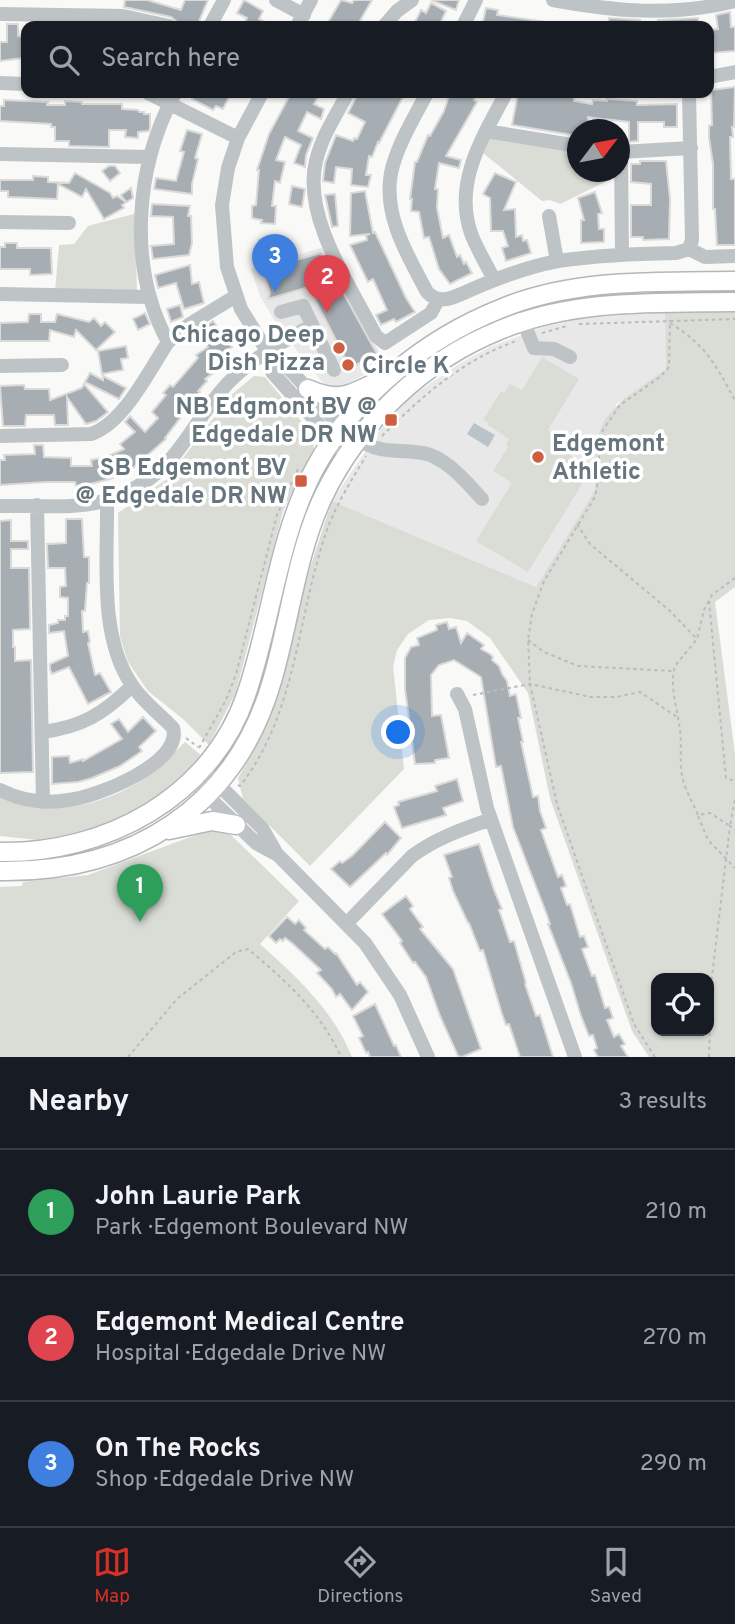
<!DOCTYPE html>
<html lang="en">
<head>
<meta charset="utf-8">
<style>
	:root { --surface:#171b24; --page:#20242c; --text:#f1f3f6; --muted:#9ea1a6; --line:#363941; --accent:#d93025 }
	body { margin:0; font-family:Overpass,sans-serif; background:var(--page); color:var(--text) }
	.controls { position:absolute; right:21px; bottom:21px; display:grid; overflow:hidden; border-radius:14px; box-shadow:0 2px 5px #0004 }
	.controls button { width:63px; height:63px; display:grid; place-items:center; padding:0; border:0; border-bottom:2px solid var(--line); background:var(--surface); color:var(--text); font:35px sans-serif }
	.compass { position:absolute; left:567px; top:119px; width:63px; height:63px; border-radius:50%; background:var(--surface); box-shadow:0 2px 5px #0004; rotate:58deg }
	.you { position:absolute; left:399px; top:733px; width:24px; height:24px; margin:-18px; border:5px solid #fff; border-radius:50%; background:#1a73e8; box-shadow:0 0 0 10px #1a73e833 }
	.badge { display:grid; place-items:center; width:46px; height:46px; border-radius:50%; background:var(--accent); color:#fff; font-size:23px; font-weight:700 }
	.pin { position:absolute; translate:-50% -58px; filter:drop-shadow(0 2px 4px #0008) }
	.pin::after { content:''; position:absolute; top:37px; width:24px; height:21px; background:inherit; clip-path:polygon(0 0,100% 0,50% 100%) }
	.list { margin:0; padding:0; list-style:none }
	h2 { display:flex; justify-content:space-between; align-items:center; height:91px; margin:0; padding:0 28px; font-size:30px }
	h2 small { font-size:23px; font-weight:400; color:var(--muted) }
	.list li { display:grid; grid-template-columns:46px 1fr auto; gap:21px; align-items:center; box-sizing:border-box; height:126px; padding:0 28px; border-top:2px solid var(--line) }
	.list b { display:block; font-size:26px; white-space:nowrap }
	.list p { margin:0; font-size:23px; white-space:nowrap; color:var(--muted) }
	.list em { font-size:23px; font-style:normal; color:var(--muted) }
	.icon { flex:none; width:38px; height:38px; fill:none; stroke:currentColor; stroke-width:2; stroke-linecap:round; stroke-linejoin:round }
	.map { position:relative; flex:none; width:735px; height:1057px; overflow:hidden }
	.search { position:absolute; background:var(--surface); box-shadow:0 2px 5px #0004; left:21px; right:21px; top:21px; height:77px; display:flex; align-items:center; gap:18px; box-sizing:border-box; padding:0 24px; border-radius:14px; color:var(--muted); font-size:26px }
	.sheet { height:469px; background:var(--surface) }
	nav { display:flex; justify-content:space-around; align-items:center; box-sizing:border-box; height:98px; border-top:2px solid var(--line); background:var(--surface); font-size:19px; color:var(--muted) }
	nav a { display:grid; justify-items:center; gap:4px }
	nav .on { color:var(--accent) }
	.map>svg:first-child { display:block }
	.built { fill:#e7e8e7 }
	.green { fill:#d9ddd6; fill-rule:evenodd }
	.water { fill:#bac3c7 }
	.building { fill:#a6aeb3; stroke:#dbdad9; stroke-width:2 }
	.lines { fill:none; stroke-linecap:round; stroke-linejoin:round }
	.major-casing { stroke:#b2b7ba; stroke-width:21 }
	.path { stroke:#b9bcbe; stroke-width:2; stroke-dasharray:3.5 3.5; stroke-linecap:butt }
	.minor { stroke:#bec3c6; stroke-width:14 }
	.major { stroke:#fff; stroke-width:18 }
	.poi-dot { fill:#cf5e41; stroke:#fff; stroke-width:2.5 }
	.labels { text-anchor:middle; stroke-width:7; stroke-linejoin:round; paint-order:stroke }
	.poi-label { font-size:24px; font-weight:bold; fill:#66757e; stroke:#fff; text-anchor:end }
</style>
</head>
<body>
<div class="map">
<svg width="735" height="1057" viewBox="0 0 735 1057">
	<rect width="100%" height="100%" fill="#f9f9f7"/>
	<path class="built" d="M324 247 385 363 331 393 279 328 260 296 251 269Z
		M665 312 666 369 616 404 595 490 536 587 332 501 382 427 413 395 461 363 490 347 546 326 585 318Z"/>
	<path class="green" d="M489 138 577 151 578 172H613V178L560 204 550 200 542 201 482 152Z
		M134 214 137 290 55 291 59 245 74 244 88 226Z
		M735 311V587L715 602 735 754V1057H649L632 1031 550 798 528 693 490 638 467 621 450 618 429 620 408 634 397 650 393 666 404 769 310 866 243 799 238 778 261 737 277 694 305 583 332 501 536 587 595 490 596 440 605 419 623 399 666 369 665 312ZM656 978H709V1031H656Z
		M542 357 579 379 548 430 554 435 550 443 592 468 528 572 476 541 512 483 493 471 508 447 506 445 509 439 488 425 489 423 483 420 501 391 504 393 510 384 522 390Z
		M254 376 265 377 311 433 314 449 283 511 236 692 209 745 183 719 148 691 128 662 120 637 118 513 167 479 231 395Z
		M185 742 202 756 175 787 132 816 64 838 38 840 0 836V797C49 819 106 806 149 775 162 766 173 753 185 742Z
		M209 830 221 831 231 835 299 901 260 944C297 977 333 1010 352 1057H0V887L22 886 23 882 88 875Z"/>
	<path class="water" d="M474 423 495 435 488 447 467 434Z"/>
	<path class="building" d="M125 0H147L181 10 185 0H208L197 26 177 22 171 17 124 7Z
		M244 0 263 11 259 19 273 26H243L247 18 237 13Z
		M341 0 352 3 354 0H372L357 26H326Z
		M431 0H459L456 10Z
		M431 3 446 11 439 26H413L421 10 426 13Z
		M486 8 498 10 497 15 546 22 545 26H482Z
		M730 12 731 27H735V51L709 53V30L718 29 716 15Z
		M609 18 640 20V26H608Z
		M698 18 699 26H659L658 20Z
		M7 24H18V36L26 37V55H23V58L0 61V42H7Z
		M735 87 734 127H732L733 137H730L731 179H735V245H717L715 209H713V164L709 138V126L712 125 711 90Z
		M195 93H231L223 109 216 106 213 110 192 99Z
		M291 93H320L314 104 324 109 321 119 307 112 298 131 313 138 306 155 305 167 294 163 301 145 285 137 276 160 285 162 280 183 275 181 272 206H276L275 224 261 223 262 220 252 218V206L256 205 259 170H257L269 134Z
		M358 93H405L379 143 378 142 372 157 369 156 366 175H371L368 187 351 185 352 169 336 167 334 183 323 181 325 163 336 135 353 141 354 138 357 139 365 122 348 113Z
		M450 93H479L474 100 477 102 446 156 461 160 459 168 439 163 435 189H438L437 208 443 238 449 235 457 257 460 255 464 264 466 262 472 273 450 284 439 269 429 237 424 238 419 212 411 211 412 199H410L415 162H417L428 135 430 136 444 111Z
		M518 93H562L574 97V101L592 104 593 100 607 101V99L637 101V105L677 104V127H664V122H638V141L629 142V122L588 117 587 130H578V136L512 125Z
		M4 100 48 102 47 105H65V101L82 102V104H122V109L138 110 139 112H144V114H150V127L149 131 138 132V138L125 137 126 130H109V147L69 146V141H55V127H51V124L0 121V106H4Z
		M187 130 202 134 195 158 198 159 192 184V194L154 189 156 178 176 181 184 152 180 151Z
		M640 161H666L670 199 669 239 643 240V237H631V205H651V184L631 182V164H640Z
		M109 166H115L120 173 110 181 102 171Z
		M75 173 110 193 113 198 117 196 126 202 121 195 131 188 133 198 122 205 124 208 104 219 86 189 82 197 58 184 57 199 8 197V191H0V180H33V176L48 177V182L69 183Z
		M495 173 516 182 504 210 515 209 516 237 522 235 523 241 527 240 531 253 506 261 502 248 508 246 503 231H491L490 198 483 194Z
		M292 186 305 189 302 207 289 204Z
		M365 191 373 233 375 232 406 298 415 312 396 322 394 319 381 325 376 315 387 310 373 279 368 282 350 245 367 240 366 235 370 234 350 236 351 193Z
		M595 192 602 213 598 214 599 229H604V242L581 243V220H584L578 198Z
		M335 194 338 226 332 227 325 195Z
		M152 204 190 206 188 216H191L192 243 189 255 153 259 151 246 174 244 173 217 151 216Z
		M281 236 286 263 321 253 323 256 377 354 350 368 309 287 268 299 270 293 263 269 259 240Z
		M5 243H17V248H51L52 274 30 275V269H0V247H5Z
		M190 265 192 284 199 282 204 303 184 309 176 283 158 288 155 275Z
		M180 305 183 317 171 322 167 309Z
		M145 313 150 324 138 330 133 319Z
		M29 314H41V322H55L57 314 89 322 94 318 101 326 105 322 115 332 96 350 76 330 74 337 50 330 49 341H0V323L28 322Z
		M213 321 232 347 212 360 219 369 205 379 207 381 198 391 200 392 165 438 166 439 133 468 110 479 90 484V486H76L75 482H46L0 485V460H5L4 455 35 454 34 445H43L44 457 71 458V466H92L91 460 106 457 124 449 120 444 135 432 125 422 130 416 145 432 158 418 152 412 166 395 163 393 170 385 173 387 198 358 196 355 208 347 205 343 213 337 206 326Z
		M126 346 128 358 121 359 123 370 102 374 98 351Z
		M90 373 103 380V376L126 388 119 399 85 382Z
		M84 384 108 412 96 421 86 424 67 397 68 425H55L54 415H26L25 426H3L0 386 24 385 25 389H49L50 400 82 388Z
		M66 519H82L84 557H89V583H87L85 611H82L83 632 88 631 90 642 88 643 95 675 100 673 111 692 88 704 69 667 52 674 50 669V664L68 656 64 631 49 633V625L58 623V620H65V616H68V598L60 597V587L66 586 65 568H48L47 544 66 543Z
		M11 520V541H28V549H11V568H29L30 629 13 630V647H15V661L31 660 33 772 0 773V521Z
		M447 622 449 629 456 627 461 643 467 633 484 645 481 649 490 654 493 657 492 660 499 666 502 674 507 681 510 696 516 694 521 718H518L523 742H521L533 797 538 796 540 811 546 828 541 830 558 877 562 875 566 886 561 888 567 905 570 904 580 937 584 936 588 947 582 949 592 976 595 975 605 1008 609 1007 613 1018 607 1020 614 1037 619 1034 625 1044 621 1046 628 1057H598L594 1050 597 1048 593 1035 589 1036 581 1016 571 983 548 924H550L547 915 513 827 501 766 496 767 481 677 454 660 439 665 431 675 432 716 441 715 449 758 435 760V763L415 764 405 689V658L411 647 419 645 417 638 437 630 436 625Z
		M143 717 156 731 139 747 142 751 120 766 92 778 78 782 52 784V757L69 756 70 763 83 759V761L122 739 111 724 119 719 128 732Z
		M457 779 463 801 443 808 446 815 402 828 394 807 399 805 398 802 437 791 435 786Z
		M385 822 401 838 387 855 386 853 350 887 331 869 340 861 342 863 352 856Z
		M479 844 494 890 502 909 499 910 510 942 514 941 526 983 525 984 536 1016 540 1015 553 1057H520L509 1024 506 1025 502 1014 483 950 480 951 469 923H468L453 891 449 878 452 877 444 855Z
		M406 896 413 906 410 909 423 927 420 929 453 969 481 1049 462 1057 458 1056 440 1016 426 977 415 962 413 963 400 943 402 941 382 914Z
		M287 917 295 924 299 920 306 928 304 930 325 949 328 947 335 954 336 953 357 985 360 982 368 992 352 1010 340 994 336 997 332 989 317 973 321 970 292 943 285 938 283 941 280 939 276 943 269 936Z
		M375 1004 394 1046 396 1045 401 1057H370L368 1052 366 1053 359 1038 363 1036 353 1016Z"/>
	<g class="lines">
		<defs>
			<path id="major" d="M308 389C337 402 349 396 376 382
				M169 830 212 821 236 825
				M0 852C104 854 211 798 246 695 272 620 277 539 315 468 354 396 425 339 500 309 574 278 657 282 735 281
				M0 871C131 873 235 809 272 681 290 620 296 555 323 497 359 422 423 361 500 330 574 299 656 303 735 302"/>
		</defs>
		<use href="#major" class="major-casing"/>
		<path class="path" d="M670 323C708 347 714 363 735 400
			M579 324 735 319
			M542 333 567 326
			M366 370 384 358V354
			M382 436C422 396 463 360 516 341
			M577 524 590 544 670 611 696 638
			M735 578 712 595 709 601 726 778 735 781
			M709 601 704 610 697 639 675 666C669 686 678 710 680 731 682 747 679 763 683 780 686 792 693 803 698 815L710 813 730 826 735 799
			M528 640 544 652 578 666 673 671
			M473 695 530 684 591 697H616L640 692 677 717
			M186 738 198 747
			M199 748 226 700 236 674 277 515 299 467
			M238 785 240 786C297 713 297 617 326 533 335 506 351 481 366 456
			M698 816 708 840 735 868
			M128 1057 177 999 236 952 248 949C285 980 321 1012 341 1057
			M655 1057 634 1024 557 804 530 684 528 640 532 614 544 581 595 497 599 476V441L603 430 620 405 660 377 669 367 670 320
			M709 1057 711 984 730 826 735 830"/>
		<path class="minor" d="M276 0 304 15
			M553 0C613 11 674 17 735 1
			M0 14 123 16 169 26
			M210 26 224 0
			M297 26 311 0
			M384 26 397 11 412 0
			M463 26 476 0
			M709 77 735 72
			M0 83 26 84
			M148 93 238 138
			M175 93C135 168 127 266 168 342L190 324 236 296
			M262 93 238 138 228 168 222 205 227 267 241 309 267 351 272 372 347 456
			M348 93C336 115 322 136 316 161 302 217 351 287 376 336L385 343 431 313 438 300
			M427 93C414 118 397 145 391 173 383 216 408 256 427 292 439 305 452 298 466 292 495 279 526 267 558 261 597 255 637 254 676 253L689 249 692 240 689 93
			M486 131 578 146
			M620 152 691 148
			M621 152 622 255
			M0 154 149 157
			M549 216 557 261
			M0 222 69 223
			M689 249 705 257 735 256
			M494 280C487 265 478 251 472 236 452 184 483 137 506 93
			M0 294 149 297
			M281 312 303 306 334 370
			M523 321 534 348 554 349 570 357
			M267 351C303 375 321 414 356 438 384 456 394 448 423 453 446 457 467 483 482 499
			M0 366 62 365
			M0 436 91 434C124 423 149 371 168 342
			M37 505 43 802
			M0 506C32 505 77 510 107 500 179 476 183 432 228 383 252 358 283 342 312 325
			M457 694 465 709 487 808 575 1057
			M42 732C82 727 103 714 132 686
			M203 769 262 828 277 854
			M192 781 256 843 278 855 365 943 400 995 428 1057
			M0 790C22 801 45 804 69 800 96 797 183 763 173 728 159 713 143 702 132 685 98 636 108 558 107 500
			M347 923 412 856C436 838 463 829 491 819"/>
		<use href="#major" class="major"/>
	</g>
	<g class="poi-dot">
		<circle cx="339" cy="348" r="7"/>
		<circle cx="348" cy="365" r="7"/>
		<rect x="384" y="413" width="14" height="14" rx="3.5"/>
		<circle cx="538" cy="457" r="7"/>
		<rect x="294" y="474" width="14" height="14" rx="3.5"/>
	</g>
	<g class="labels">
		<g class="poi-label">
			<text x="325" y="342">Chicago Deep<tspan x="325" dy="28">Dish Pizza</tspan></text>
			<text x="362" y="373" text-anchor="start">Circle K</text>
			<text x="377" y="414">NB Edgmont BV @<tspan x="377" dy="28">Edgedale DR NW</tspan></text>
			<text x="552" y="451" text-anchor="start">Edgemont<tspan x="552" dy="28">Athletic</tspan></text>
			<text x="287" y="475">SB Edgemont BV<tspan x="287" dy="28">@ Edgedale DR NW</tspan></text>
		</g>
	</g>
</svg>
<div class="controls">
<button><svg class="icon" aria-label="locate" viewBox="0 0 24 24"><circle cx="12" cy="12" r="6"/><path d="M12 2v4M12 18v4M2 12h4M18 12h4"/></svg></button>
</div>
<svg class="compass" viewBox="-18 -18 36 36"><path d="M0-13l5 13h-10z" fill="#e53935"/><path d="M0 13l5-13h-10z" fill="#9ea1a6"/></svg>
<div class="you"></div>
<div class="pin badge" style="left:140px;top:922px;background:#2e9e5b">1</div>
<div class="pin badge" style="left:327px;top:313px;background:#e0444e">2</div>
<div class="pin badge" style="left:275px;top:292px;background:#3f7fe0">3</div>
<div class="search"><svg class="icon" aria-label="search" viewBox="0 0 24 24"><circle cx="10" cy="10" r="6"/><path d="M15 15l6 6"/></svg>Search here</div>
</div>
<section class="sheet">
<h2>Nearby<small>3 results</small></h2>
<ul class="list">
<li><span class="badge" style="background:#2e9e5b">1</span><div><b>John Laurie Park</b><p>Park · Edgemont Boulevard NW</p></div><em>210 m</em></li>
<li><span class="badge" style="background:#e0444e">2</span><div><b>Edgemont Medical Centre</b><p>Hospital · Edgedale Drive NW</p></div><em>270 m</em></li>
<li><span class="badge" style="background:#3f7fe0">3</span><div><b>On The Rocks</b><p>Shop · Edgedale Drive NW</p></div><em>290 m</em></li>
</ul>
</section>
<nav>
<a class="on"><svg class="icon" aria-label="map" viewBox="0 0 24 24"><path d="M3 6l6-2 6 2 6-2v14l-6 2-6-2-6 2zM9 4v14M15 6v14"/></svg>Map</a>
<a><svg class="icon" aria-label="directions" viewBox="0 0 24 24"><path d="M12 3l9 9-9 9-9-9zM9 14v-3h6M13 9l2 2-2 2"/></svg>Directions</a>
<a><svg class="icon" aria-label="saved" viewBox="0 0 24 24"><path d="M7 4h10v16l-5-4-5 4z"/></svg>Saved</a>
</nav>
</body>
</html>
